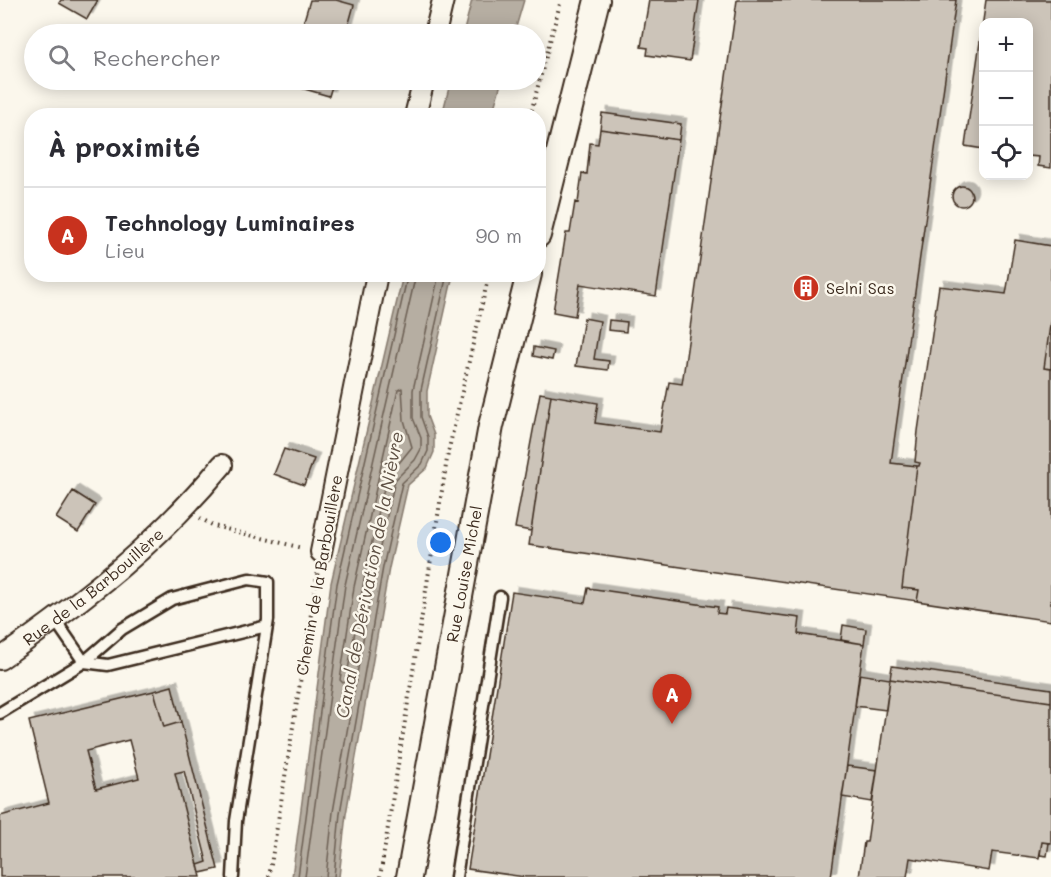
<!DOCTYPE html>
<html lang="fr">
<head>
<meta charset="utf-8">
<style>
	:root { --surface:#fff; --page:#f7f7f7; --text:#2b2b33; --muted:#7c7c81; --line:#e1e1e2; --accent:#c8321e }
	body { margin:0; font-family:Mali,sans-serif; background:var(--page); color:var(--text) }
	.controls { position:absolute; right:18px; top:18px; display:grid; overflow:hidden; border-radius:12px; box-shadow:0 3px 15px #0003 }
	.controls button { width:54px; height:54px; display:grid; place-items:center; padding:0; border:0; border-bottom:2px solid var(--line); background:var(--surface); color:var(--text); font:30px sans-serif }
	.you { position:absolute; left:441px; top:543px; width:21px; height:21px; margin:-15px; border:4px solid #fff; border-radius:50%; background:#1a73e8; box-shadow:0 0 0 9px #1a73e833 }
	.badge { display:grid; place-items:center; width:39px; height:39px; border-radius:50%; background:var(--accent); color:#fff; font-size:20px; font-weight:700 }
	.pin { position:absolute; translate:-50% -50px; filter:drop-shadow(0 2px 3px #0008) }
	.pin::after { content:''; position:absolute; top:32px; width:21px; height:18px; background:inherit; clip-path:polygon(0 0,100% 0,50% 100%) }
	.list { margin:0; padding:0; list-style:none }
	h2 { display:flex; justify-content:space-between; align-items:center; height:78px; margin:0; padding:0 24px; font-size:26px }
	h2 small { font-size:20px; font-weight:400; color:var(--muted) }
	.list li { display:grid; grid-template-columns:39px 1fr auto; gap:18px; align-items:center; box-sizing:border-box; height:96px; padding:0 24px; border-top:2px solid var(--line) }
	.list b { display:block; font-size:22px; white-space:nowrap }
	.list p { margin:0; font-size:20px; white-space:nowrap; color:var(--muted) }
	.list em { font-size:20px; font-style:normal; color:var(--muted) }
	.icon { flex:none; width:33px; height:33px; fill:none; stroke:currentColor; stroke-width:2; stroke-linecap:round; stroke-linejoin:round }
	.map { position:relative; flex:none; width:1051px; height:877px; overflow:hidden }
	.search { position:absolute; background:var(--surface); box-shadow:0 3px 15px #0003; left:24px; top:24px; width:522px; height:66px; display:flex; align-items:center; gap:15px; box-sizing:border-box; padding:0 21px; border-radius:33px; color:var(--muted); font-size:22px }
	.panel { position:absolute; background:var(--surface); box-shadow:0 3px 15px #0003; left:24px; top:108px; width:522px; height:174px; border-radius:24px }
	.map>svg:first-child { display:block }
	.water { fill:#b6aea2; stroke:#85796d; stroke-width:1.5 }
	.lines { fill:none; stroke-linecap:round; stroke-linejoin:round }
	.shore { stroke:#6c5f53; stroke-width:1.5 }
	.building { fill:#ccc4b9; stroke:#3b2a1e; stroke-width:1.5; fill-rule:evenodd; filter:url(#shadow) }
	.service-casing { stroke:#3b2a1e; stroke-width:15 }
	.minor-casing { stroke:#3b2a1e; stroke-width:24 }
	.tertiary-casing { stroke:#3b2a1e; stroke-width:28 }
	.path { stroke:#3b2a1e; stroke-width:4; stroke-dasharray:1.5 4.5; stroke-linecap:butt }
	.service { stroke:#fbf7ec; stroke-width:10 }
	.minor { stroke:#fbf7ec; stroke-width:20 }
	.tertiary { stroke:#fbf7ec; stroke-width:24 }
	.labels { text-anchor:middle; stroke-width:5; stroke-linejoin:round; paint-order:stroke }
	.poi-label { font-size:16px; fill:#3b2a1e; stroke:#fbf7ec; text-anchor:start }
	.street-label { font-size:16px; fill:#3b2a1e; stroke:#fbf7ec }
	.water-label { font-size:18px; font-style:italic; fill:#605246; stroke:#fbf7ec }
</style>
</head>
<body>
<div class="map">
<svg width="1051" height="877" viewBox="0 0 1051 877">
	<defs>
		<filter id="shadow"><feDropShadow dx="5.5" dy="-5.5" stdDeviation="0" flood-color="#0004"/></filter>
	</defs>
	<rect width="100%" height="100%" fill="#fbf7ec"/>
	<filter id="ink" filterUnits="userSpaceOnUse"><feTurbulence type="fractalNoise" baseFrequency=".0167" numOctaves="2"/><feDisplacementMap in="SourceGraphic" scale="12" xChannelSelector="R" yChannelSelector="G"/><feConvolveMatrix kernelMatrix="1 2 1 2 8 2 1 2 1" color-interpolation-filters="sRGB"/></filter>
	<g filter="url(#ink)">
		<path class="water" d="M472 0H524L514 34H463Z
			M451 80H502L492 115H442Z
			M403 275H453L427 391V416L434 435V452L427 468 408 485 389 568 346 814 339 877H292L331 583Z"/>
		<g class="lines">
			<path class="shore" d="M402 388 404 420 412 447 386 479 367 564 346 681 343 683 340 680 354 587 398 390Z
				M298 877 337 584 408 274
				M305 877 345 585 416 274
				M326 877 333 812 376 565 395 480 415 460 421 449V438L413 418V390L439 274
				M334 877 340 813 383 567 402 483 422 464 428 451V437L421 417V390L447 274"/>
		</g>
		<path class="building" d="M61 0H98L87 19 59 3Z
			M310 0H336L354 5 346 34H300Z
			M649 0H699L690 61 647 55 648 48 641 47Z
			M737 0H956L891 463 917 466 902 588 919 590 917 601 529 545 551 395 598 403 595 423 660 432 669 382 682 384Z
			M986 0H1051V168L1038 166 1039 157 1028 156V22H984V149L965 146Z
			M288 80H334L329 96 287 84Z
			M602 113 681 124 679 140 600 129Z
			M600 129 679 140 656 296 580 284 575 316 553 312 566 233H570L575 202 578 203 582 173 587 174 590 143 598 144Z
			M952 196a10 10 0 1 1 20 0a10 10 0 1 1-20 0Z
			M1015 240 1051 246V318L1044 368 1051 369V621L917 601 919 590 902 588 917 466H919L920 463 915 462 918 431 939 286 1006 294Z
			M584 318 600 321 594 359 609 361 608 370 576 366Z
			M1051 318V369L1044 368Z
			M609 320 627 322 626 332 608 330Z
			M534 347 554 351 552 360 533 356Z
			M540 393 551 395 531 531 515 528Z
			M284 449 314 459 304 485 274 474Z
			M73 491 95 505 78 532 56 518Z
			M588 588 718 607 717 613 725 614 726 608 800 618 798 634 864 644 831 877H525L468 869 512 592 585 603Z
			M843 625 866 629 864 644 841 640Z
			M892 666 1051 689V702L890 679Z
			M859 674 890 679 886 710 855 706Z
			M890 679 1051 702V843L1042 842 1039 858 992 852 989 871 910 858 907 877H859L864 842H867Z
			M172 686 181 722 164 727 154 691Z
			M154 691 164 727 181 722 218 869 200 873 198 865 207 862 184 771 175 773 201 877H0V816L49 803 29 721ZM129 740 139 778 96 789 86 751Z
			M847 766 877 770 872 802 842 797Z
			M1042 842 1049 843 1047 856 1040 855Z"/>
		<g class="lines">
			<defs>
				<path id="service" d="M55 620 84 662 108 665 267 626
					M0 713 84 662 122 629 172 599 249 579 268 582V620L236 821 233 877
					M456 877 500 597"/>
				<g id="minor">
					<path d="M435 34 443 0"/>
					<path d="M415 116 424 80"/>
					<path d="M321 552 377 274"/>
					<path id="s1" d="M0 659C84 600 156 545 222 465"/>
				</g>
				<g id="tertiary">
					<path d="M538 235 597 0"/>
					<path id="s2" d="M409 877 491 426 529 274"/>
				</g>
			</defs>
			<use href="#service" class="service-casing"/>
			<use href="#minor" class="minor-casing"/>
			<use href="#tertiary" class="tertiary-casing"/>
			<path class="path" d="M530 116 561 0
				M200 518 214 526 302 548
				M269 877 318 570
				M380 877 448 453 489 274"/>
			<use href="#service" class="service"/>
			<use href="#minor" class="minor"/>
			<use href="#tertiary" class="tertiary"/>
		</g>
	</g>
	<defs>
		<symbol id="building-disc" viewBox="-11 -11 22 22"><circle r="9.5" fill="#c8321e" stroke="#fbf7ec"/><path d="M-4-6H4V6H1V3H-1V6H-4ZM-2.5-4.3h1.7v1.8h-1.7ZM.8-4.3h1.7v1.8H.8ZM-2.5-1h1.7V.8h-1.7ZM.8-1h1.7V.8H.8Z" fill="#fff"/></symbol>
	</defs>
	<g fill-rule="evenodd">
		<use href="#building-disc" x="791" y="273" width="30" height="30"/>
	</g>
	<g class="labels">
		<g class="poi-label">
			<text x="826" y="294">Selni Sas</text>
		</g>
		<g class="street-label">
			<text transform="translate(319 575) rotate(-80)" y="6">Chemin de la Barbouillère</text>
			<text dy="6" stroke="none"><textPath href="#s2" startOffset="308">Rue Louise Michel</textPath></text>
			<text dy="6" stroke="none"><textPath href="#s1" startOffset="118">Rue de la Barbouillère</textPath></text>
		</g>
		<g class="water-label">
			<text transform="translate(370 575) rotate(-79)" y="6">Canal de Dérivation de la Nièvre</text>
		</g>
	</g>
</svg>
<div class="controls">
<button>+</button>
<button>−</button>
<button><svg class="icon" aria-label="locate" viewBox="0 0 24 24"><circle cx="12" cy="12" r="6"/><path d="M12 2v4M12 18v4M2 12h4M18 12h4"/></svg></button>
</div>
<div class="you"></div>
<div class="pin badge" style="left:672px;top:724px">A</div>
<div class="search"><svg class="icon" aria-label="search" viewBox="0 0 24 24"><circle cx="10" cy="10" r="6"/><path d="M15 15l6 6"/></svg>Rechercher</div>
<section class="panel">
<h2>À proximité<small></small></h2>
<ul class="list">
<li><span class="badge">A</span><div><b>Technology Luminaires</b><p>Lieu</p></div><em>90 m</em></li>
</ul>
</section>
</div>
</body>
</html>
